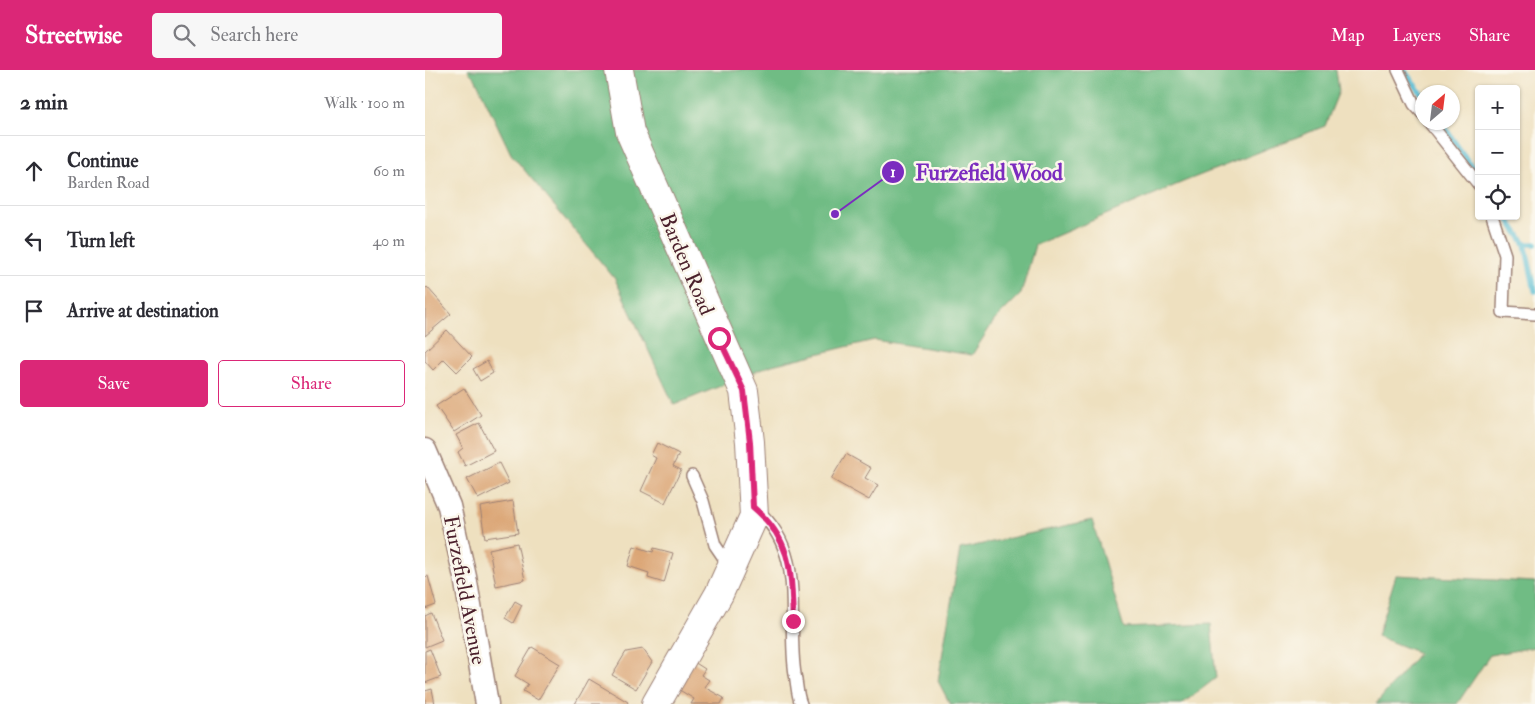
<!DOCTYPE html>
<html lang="en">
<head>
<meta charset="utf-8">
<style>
	:root { --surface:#fff; --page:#f7f7f7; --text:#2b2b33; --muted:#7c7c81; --line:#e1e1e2; --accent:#db2777 }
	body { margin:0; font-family:"IM FELL Double Pica",serif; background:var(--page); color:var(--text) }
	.controls { position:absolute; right:15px; top:15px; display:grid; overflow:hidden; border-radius:5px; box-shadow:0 1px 4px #0004 }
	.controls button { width:45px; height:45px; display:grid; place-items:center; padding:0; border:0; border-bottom:1px solid var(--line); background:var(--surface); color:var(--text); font:25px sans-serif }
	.compass { position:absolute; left:990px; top:15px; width:45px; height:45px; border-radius:50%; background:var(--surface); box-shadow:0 1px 4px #0004; rotate:28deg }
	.stop { position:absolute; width:15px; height:15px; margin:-11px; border:4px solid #db2777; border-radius:50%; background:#fff }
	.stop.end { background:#db2777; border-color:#fff; box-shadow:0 1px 5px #0008 }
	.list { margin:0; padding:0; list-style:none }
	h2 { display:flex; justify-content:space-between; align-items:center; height:65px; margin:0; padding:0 20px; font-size:21px }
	h2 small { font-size:16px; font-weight:400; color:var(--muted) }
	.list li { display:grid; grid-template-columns:32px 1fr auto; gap:15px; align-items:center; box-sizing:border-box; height:70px; padding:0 20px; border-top:1px solid var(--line) }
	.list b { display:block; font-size:19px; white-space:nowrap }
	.list p { margin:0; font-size:16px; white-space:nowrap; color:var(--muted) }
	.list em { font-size:16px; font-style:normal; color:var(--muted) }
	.actions { display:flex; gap:10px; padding:15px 20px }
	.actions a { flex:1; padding:11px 0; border:1px solid var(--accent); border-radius:5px; text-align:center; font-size:18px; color:var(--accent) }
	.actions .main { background:var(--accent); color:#fff }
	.icon { flex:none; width:28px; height:28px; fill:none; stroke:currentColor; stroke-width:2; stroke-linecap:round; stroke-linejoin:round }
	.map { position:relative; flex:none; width:1110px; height:634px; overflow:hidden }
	header { display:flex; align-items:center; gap:30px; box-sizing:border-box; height:70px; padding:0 25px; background:var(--accent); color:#fff }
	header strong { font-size:24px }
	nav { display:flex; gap:28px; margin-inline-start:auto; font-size:18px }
	.search { width:350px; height:45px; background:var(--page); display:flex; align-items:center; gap:12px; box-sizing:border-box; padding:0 18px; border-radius:5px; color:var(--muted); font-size:19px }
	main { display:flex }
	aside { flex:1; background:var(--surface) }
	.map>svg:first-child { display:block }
	.forest { fill:#70bc84; stroke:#5d6e58 }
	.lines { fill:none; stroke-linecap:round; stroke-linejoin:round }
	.stream { stroke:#55bbd3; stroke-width:5.5 }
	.building { fill:#dba676 }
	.service-casing { stroke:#9c8075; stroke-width:14 }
	.minor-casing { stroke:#9c8075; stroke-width:25 }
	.tertiary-casing { stroke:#9c8075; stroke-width:30 }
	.service { stroke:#fff; stroke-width:11 }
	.minor { stroke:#fff; stroke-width:22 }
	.tertiary { stroke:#fff; stroke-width:28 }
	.route { stroke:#db2777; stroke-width:6 }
	.labels { text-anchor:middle; stroke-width:5; stroke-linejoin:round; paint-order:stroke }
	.street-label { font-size:21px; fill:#4a1f2b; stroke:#fbf7ec }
	.leader { fill:none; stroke:#7b2cbf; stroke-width:2 }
	.callout-dot { fill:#7b2cbf; stroke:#fbf7ec; stroke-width:2 }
	.mark-label { font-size:15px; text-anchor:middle; font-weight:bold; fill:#fff }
	.callout-label { font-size:22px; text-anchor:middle; font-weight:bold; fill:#7b2cbf; stroke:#fbf7ec; stroke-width:5; stroke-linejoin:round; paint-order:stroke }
</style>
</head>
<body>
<header>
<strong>Streetwise</strong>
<div class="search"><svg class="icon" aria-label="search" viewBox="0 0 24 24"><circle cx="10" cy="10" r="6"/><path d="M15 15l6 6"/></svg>Search here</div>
<nav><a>Map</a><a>Layers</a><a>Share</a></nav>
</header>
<main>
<aside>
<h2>2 min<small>Walk · 100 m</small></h2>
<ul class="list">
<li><svg class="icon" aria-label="ahead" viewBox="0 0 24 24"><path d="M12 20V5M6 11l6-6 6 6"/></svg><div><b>Continue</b><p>Barden Road</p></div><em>60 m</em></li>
<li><svg class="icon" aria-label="left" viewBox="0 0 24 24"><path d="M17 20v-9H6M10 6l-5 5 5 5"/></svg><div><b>Turn left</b></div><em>40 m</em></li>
<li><svg class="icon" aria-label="arrive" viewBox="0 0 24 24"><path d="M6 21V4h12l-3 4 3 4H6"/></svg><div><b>Arrive at destination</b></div></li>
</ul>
<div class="actions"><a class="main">Save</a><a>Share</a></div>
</aside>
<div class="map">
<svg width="1110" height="634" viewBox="0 0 1110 634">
	<rect width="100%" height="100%" fill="#fbf7ec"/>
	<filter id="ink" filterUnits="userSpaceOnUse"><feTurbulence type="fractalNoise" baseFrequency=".02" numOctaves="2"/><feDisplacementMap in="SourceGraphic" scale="10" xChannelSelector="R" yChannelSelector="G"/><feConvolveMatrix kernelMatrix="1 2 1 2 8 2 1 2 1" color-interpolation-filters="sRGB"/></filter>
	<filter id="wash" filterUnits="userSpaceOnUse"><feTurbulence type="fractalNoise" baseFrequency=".0096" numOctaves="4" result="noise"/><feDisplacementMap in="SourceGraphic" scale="20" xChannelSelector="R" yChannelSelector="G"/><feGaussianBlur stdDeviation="1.12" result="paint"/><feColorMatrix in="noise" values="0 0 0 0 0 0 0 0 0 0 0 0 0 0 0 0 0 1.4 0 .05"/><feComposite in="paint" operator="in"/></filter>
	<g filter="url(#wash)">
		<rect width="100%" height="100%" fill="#eee0bf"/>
		<path class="forest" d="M42 0H911L914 21 900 56 758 112 610 175 596 224 569 251 547 285 449 270 347 295 249 335 190 209 86 84 50 8Z
			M667 450 699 558 786 554 791 608 757 634H525L513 611 535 479Z
			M971 505 1110 512V577L1065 585 1032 634H951L994 583 952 566Z"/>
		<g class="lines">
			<path class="stream" d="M979 0 998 26
				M1016 52 1048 99
				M1081 146 1100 174 1110 221
				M1100 174H1110"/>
		</g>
		<g id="blocks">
			<path class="building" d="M2 217 26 244 0 266V219Z
				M22 260 47 287 32 302 19 289 8 300 0 291V281Z
				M62 291 68 303 55 311 48 299Z
				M39 318 56 345 29 362 11 336Z
				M54 353 69 381 40 396 33 382 38 378 31 365Z
				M232 373 254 384 248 396 256 400 240 433 216 421 231 388 226 385Z
				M421 384 446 398 440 408 453 415 444 430 406 409Z
				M74 393 84 413 53 429 42 409Z
				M88 431 93 463 60 468 55 437Z
				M92 473 100 510 71 516 64 479Z
				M209 476 228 482 229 478 248 483 239 513 223 508 224 503 203 496Z
				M3 506 11 535 0 539V507Z
				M90 531 97 535 88 553 80 548Z
				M6 543 17 570 0 577V546Z
				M107 577 135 594 113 630 98 621 103 614 90 606Z
				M5 579 16 607 0 613V581Z
				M218 579 227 592 211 619 187 605 201 582Z
				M269 592 280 599 276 605 284 610 279 617 299 628 296 634H266L269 629 253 619Z
				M164 609 203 632 202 634H150Z
				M7 619 10 634H0V621Z"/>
		</g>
	</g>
	<g filter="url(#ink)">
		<use href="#blocks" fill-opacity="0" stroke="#9c8075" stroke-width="1"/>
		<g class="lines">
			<defs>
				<path id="service" d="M973 0 989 34 998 44
					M1004 52 1054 115
					M1067 146 1080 185 1078 242 1110 244
					M267 406 278 431 290 475 305 497
					M331 439C383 483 361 546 370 604 372 614 372 625 376 634"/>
				<path id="minor" d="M0 380 24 436 40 507 62 634"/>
				<path id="tertiary" d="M194 0 205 62 319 321 325 372 329 446 294 524 231 634"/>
			</defs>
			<use href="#service" class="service-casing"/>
			<use href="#minor" class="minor-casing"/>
			<use href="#tertiary" class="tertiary-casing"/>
			<use href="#service" class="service"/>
			<use href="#minor" class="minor"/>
			<use href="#tertiary" class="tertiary"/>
		</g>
	</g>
	<g class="lines" filter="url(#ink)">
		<path class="route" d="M294 268 319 321 325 372 328 437C368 471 366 502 368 551"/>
	</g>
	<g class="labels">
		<g class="street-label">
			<text transform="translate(262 194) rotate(67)" y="7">Barden Road</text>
			<text transform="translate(40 520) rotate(79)" y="7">Furzefield Avenue</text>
		</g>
	</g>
	<path class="leader" d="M410 144L468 102"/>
	<g class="callout-dot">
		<circle cx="410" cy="144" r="5"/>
		<circle cx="468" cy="102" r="12"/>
	</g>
	<g class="mark-label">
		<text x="468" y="107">1</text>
	</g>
	<g class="callout-label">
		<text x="564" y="110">Furzefield Wood</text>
	</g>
</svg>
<div class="controls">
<button>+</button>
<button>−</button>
<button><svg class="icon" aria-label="locate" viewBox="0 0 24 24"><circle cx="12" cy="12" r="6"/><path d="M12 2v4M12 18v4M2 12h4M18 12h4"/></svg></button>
</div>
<svg class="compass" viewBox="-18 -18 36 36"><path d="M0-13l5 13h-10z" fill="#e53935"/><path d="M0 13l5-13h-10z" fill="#7c7c81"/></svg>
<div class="stop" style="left:294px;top:268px"></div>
<div class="stop end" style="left:368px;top:551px"></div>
</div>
</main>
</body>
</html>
